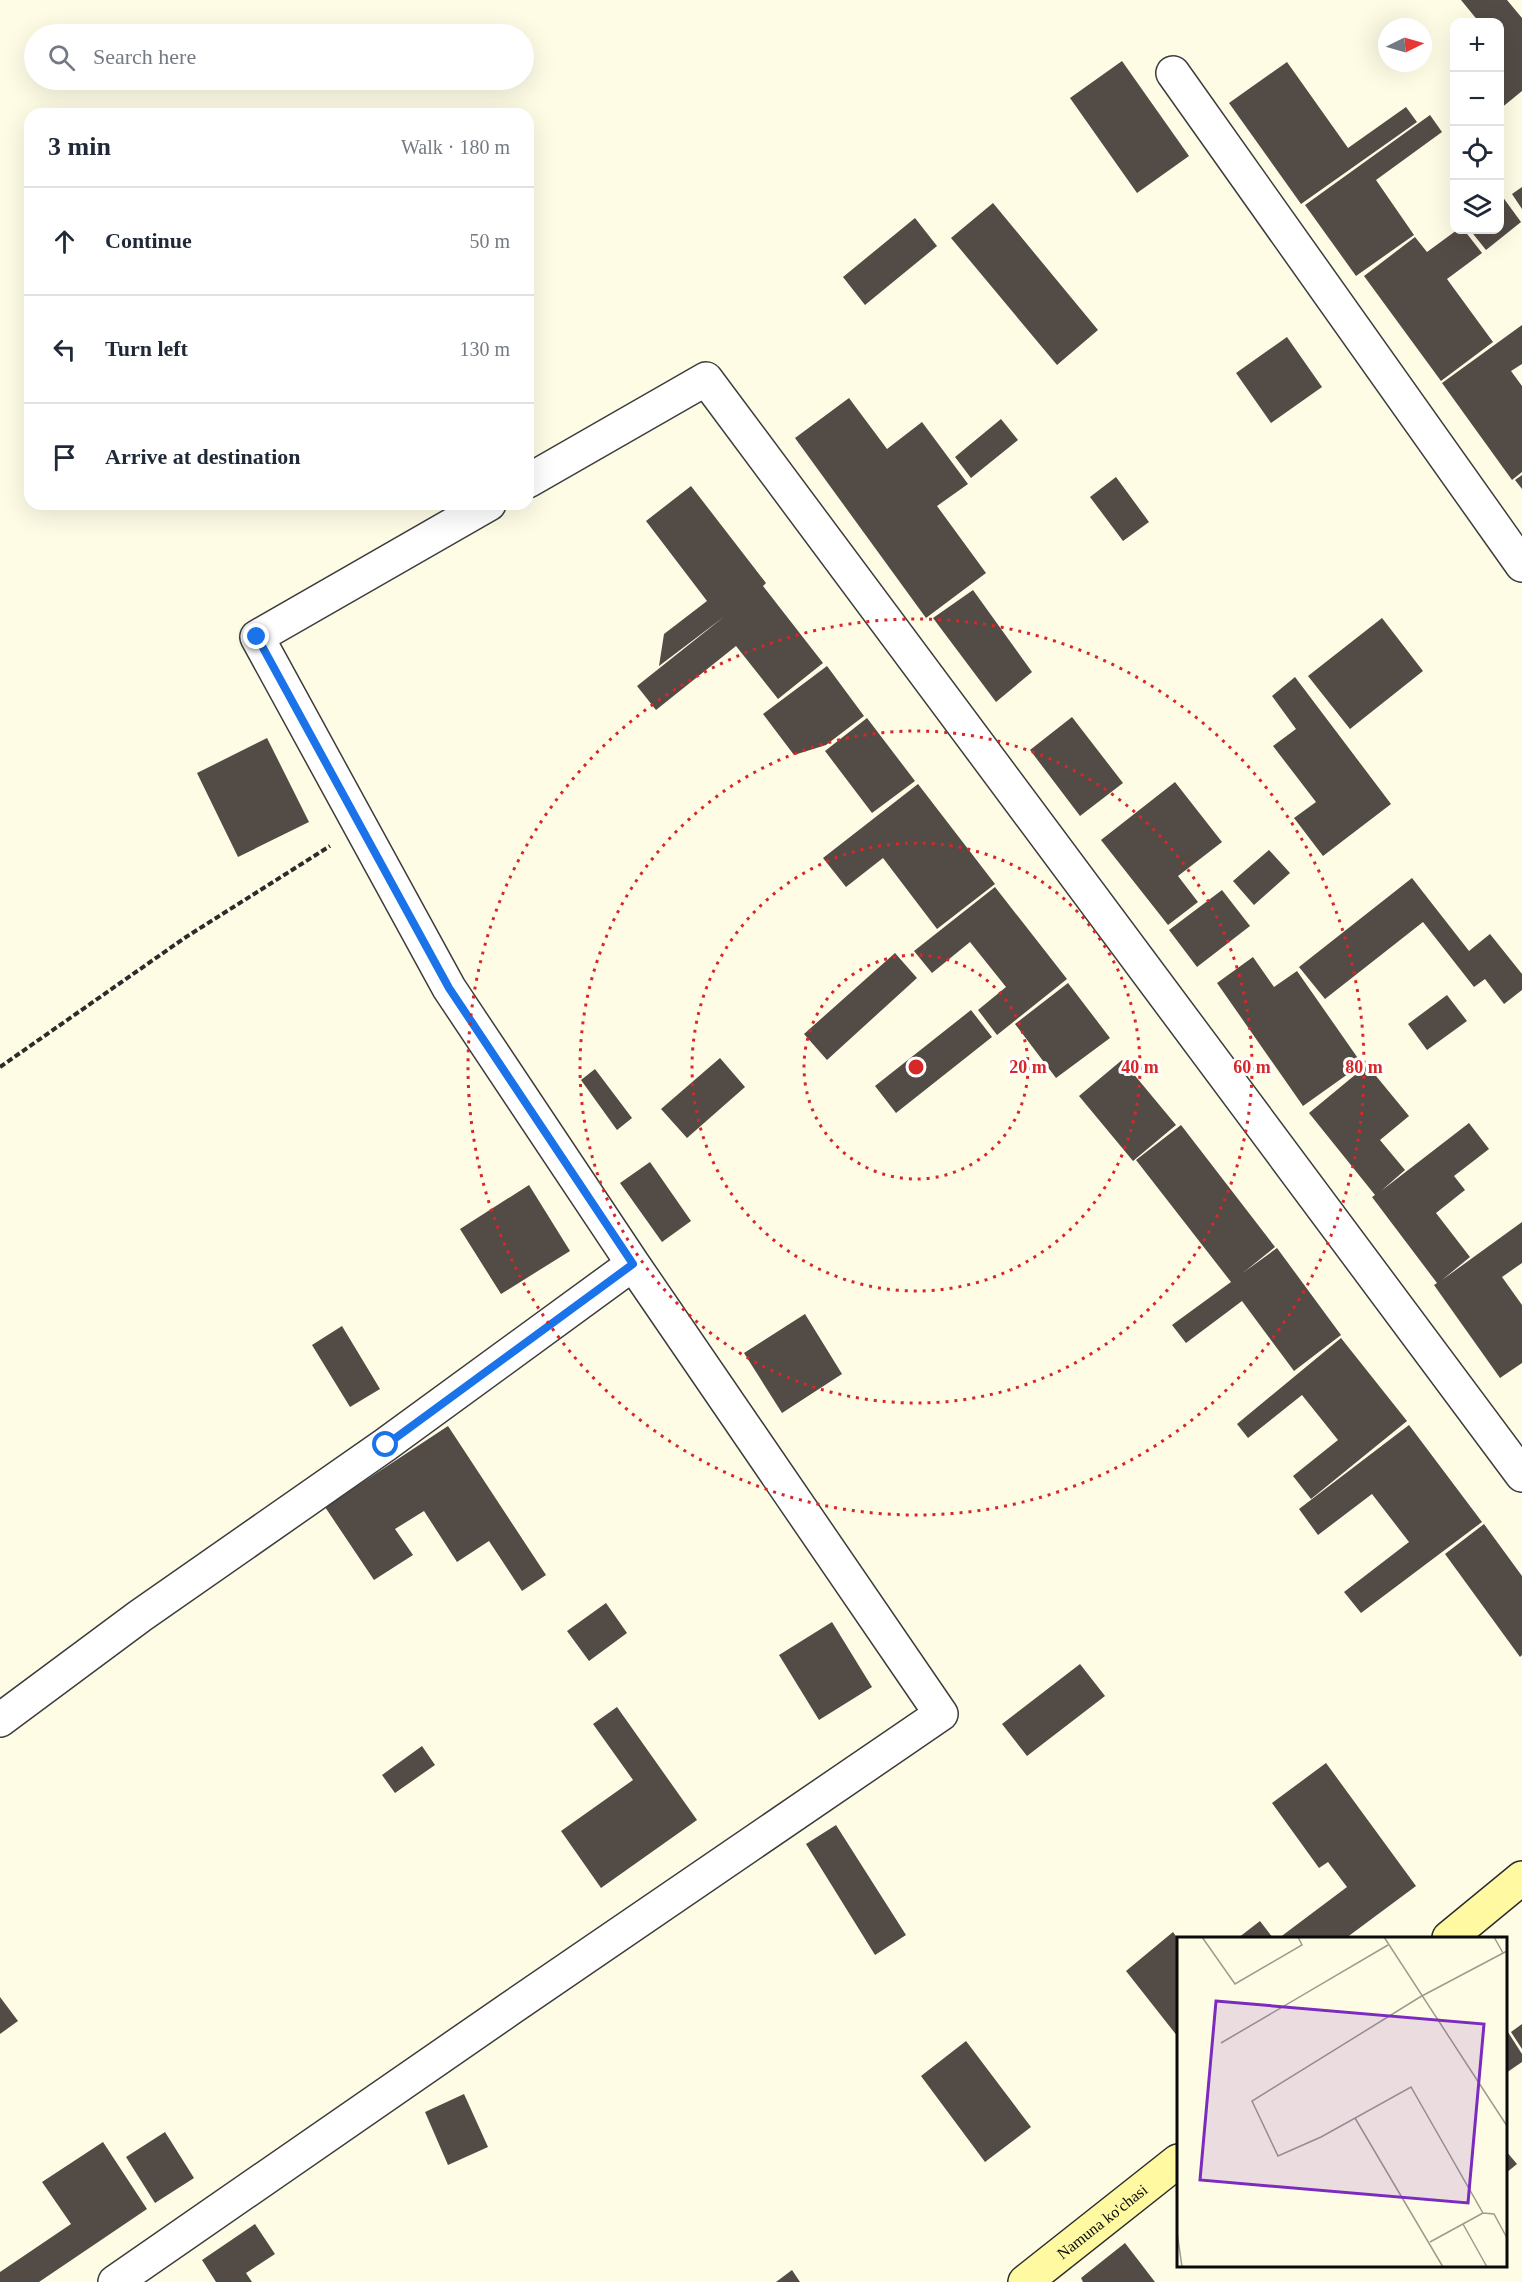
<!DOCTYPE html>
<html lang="en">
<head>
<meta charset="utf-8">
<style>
	:root { --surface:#fff; --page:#f2f2f3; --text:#1f2937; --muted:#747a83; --line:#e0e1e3 }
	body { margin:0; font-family:"Times New Roman",serif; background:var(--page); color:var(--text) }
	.controls { position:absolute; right:18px; top:18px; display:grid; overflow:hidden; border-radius:12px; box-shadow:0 6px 24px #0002 }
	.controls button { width:54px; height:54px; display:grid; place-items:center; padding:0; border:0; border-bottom:2px solid var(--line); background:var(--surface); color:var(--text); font:30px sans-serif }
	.compass { position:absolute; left:1378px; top:18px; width:54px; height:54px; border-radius:50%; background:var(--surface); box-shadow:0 6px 24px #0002; rotate:85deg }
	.stop { position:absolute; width:18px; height:18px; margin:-14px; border:4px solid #1a73e8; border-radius:50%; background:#fff }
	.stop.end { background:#1a73e8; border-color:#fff; box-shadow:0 2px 6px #0008 }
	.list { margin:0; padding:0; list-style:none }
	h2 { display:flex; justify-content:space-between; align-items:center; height:78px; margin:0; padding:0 24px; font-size:26px }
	h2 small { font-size:20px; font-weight:400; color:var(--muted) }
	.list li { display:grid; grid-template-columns:39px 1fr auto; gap:18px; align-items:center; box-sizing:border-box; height:108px; padding:0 24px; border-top:2px solid var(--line) }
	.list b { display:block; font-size:22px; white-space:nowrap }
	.list em { font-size:20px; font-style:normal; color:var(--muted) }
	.icon { flex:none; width:33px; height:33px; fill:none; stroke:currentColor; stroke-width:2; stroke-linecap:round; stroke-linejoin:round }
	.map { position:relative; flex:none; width:1522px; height:2282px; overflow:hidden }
	.search { position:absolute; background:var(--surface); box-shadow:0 6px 24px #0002; left:24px; top:24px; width:510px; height:66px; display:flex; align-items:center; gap:15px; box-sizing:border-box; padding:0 21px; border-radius:33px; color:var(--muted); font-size:22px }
	.panel { position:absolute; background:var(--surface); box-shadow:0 6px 24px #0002; left:24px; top:108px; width:510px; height:402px; border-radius:18px }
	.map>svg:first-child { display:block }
	.building { fill:#534b45 }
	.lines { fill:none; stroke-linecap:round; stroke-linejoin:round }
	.minor-casing { stroke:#3d3d3d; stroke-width:36 }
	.secondary-casing { stroke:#2c2c2c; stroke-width:36 }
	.path { stroke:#2c2c2c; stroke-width:4; stroke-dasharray:6 3; stroke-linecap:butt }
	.minor { stroke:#fff; stroke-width:33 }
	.secondary { stroke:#fffaa1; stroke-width:33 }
	.route { stroke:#1a73e8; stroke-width:8 }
	.ring { fill:none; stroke:#d62828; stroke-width:3; stroke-dasharray:3 6 }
	.labels { text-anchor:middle; stroke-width:6; stroke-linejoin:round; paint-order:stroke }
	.street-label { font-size:16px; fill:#0a0a0a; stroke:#fff }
	.inset-road { fill:none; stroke:#9d9b8e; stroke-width:1.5 }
	.view { fill:#7b2cbf; fill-opacity:0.15; stroke:#7b2cbf; stroke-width:3 }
	.inset-edge { fill:none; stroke:#0a0a0a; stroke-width:3 }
	.centre { fill:#d62828; stroke:#fff; stroke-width:3 }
	.ring-label { font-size:18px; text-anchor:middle; font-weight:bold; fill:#d62828; stroke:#fff; stroke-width:6; stroke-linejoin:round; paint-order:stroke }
</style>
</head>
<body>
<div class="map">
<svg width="1522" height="2282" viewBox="0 0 1522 2282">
	<rect width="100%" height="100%" fill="#fffce6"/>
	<path class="building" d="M1461 0H1507L1522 18V91L1500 109V57L1504 53 1500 47V22H1479Z
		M1122 61 1189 156 1137 193 1070 98Z
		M1287 62 1348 148 1406 107 1417 122 1301 204 1229 103Z
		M1430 115 1442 132 1376 180 1414 235 1356 276 1305 205Z
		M1522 187V209L1512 194Z
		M1502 196 1521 222 1486 250 1470 230H1500V198Z
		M993 203 1098 330 1057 365 951 238Z
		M915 218 937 246 865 305 843 277Z
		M1457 230H1464L1482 253 1447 279 1493 342 1441 381 1364 276 1415 237 1427 252Z
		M1522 325V364L1511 371 1522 386V472L1512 480 1442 383Z
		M1287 337 1322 387 1271 423 1236 373Z
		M849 398 887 449 922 422 968 484 937 506 986 573 926 618 795 438Z
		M1001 419 1018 440 971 478 955 457Z
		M1522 475V489L1515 480Z
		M1116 477 1149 522 1123 541 1090 497Z
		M691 486 766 583 763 586 823 663 778 699 736 646 656 710 637 686 725 616 659 666 664 634 707 601 646 521Z
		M973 590 1032 672 996 702 933 618Z
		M1382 618 1423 671 1350 729 1308 676Z
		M827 666 864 716 826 745 794 755 763 714Z
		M1295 677 1391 804 1323 856 1294 818 1316 802 1273 746 1296 729 1272 696Z
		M1072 717 1123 783 1080 816 1030 750Z
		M867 718 915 781 872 813 825 751Z
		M267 738 309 822 238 857 197 773Z
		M1175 782 1222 842 1178 876 1198 902 1168 925 1101 840Z
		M918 784 995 884 937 929 883 858 846 887 823 858Z
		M1269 850 1290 873 1254 905 1233 881Z
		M1412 878 1469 951 1490 934 1522 974V990L1504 1004 1485 979 1474 987 1423 922 1325 999 1299 967Z
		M995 887 1067 979 997 1035 978 1010 1006 987 970 942 932 973 914 951Z
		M1222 890 1250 926 1197 967 1169 930Z
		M895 953 917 978 827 1060 804 1034Z
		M1253 957 1274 987 1297 971 1362 1064 1303 1106 1217 983Z
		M1068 983 1110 1038 1056 1078 1015 1024Z
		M1447 995 1467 1021 1427 1050 1408 1024Z
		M971 1010 992 1037 896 1113 875 1086Z
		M720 1058 745 1087 687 1138 661 1109Z
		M1122 1060 1176 1125 1133 1161 1079 1096Z
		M1367 1065 1409 1116 1380 1140 1405 1170 1381 1191 1469 1123 1489 1149 1454 1176 1465 1190 1436 1213 1470 1257 1442 1280 1522 1222V1263L1502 1277 1522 1305V1363L1500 1378 1434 1285 1437 1283 1372 1197 1375 1195 1309 1113Z
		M595 1069 632 1118 617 1130 581 1080Z
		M1181 1125 1275 1247 1244 1272 1277 1248 1341 1335 1294 1371 1242 1301 1186 1343 1172 1325 1231 1282 1136 1160Z
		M650 1162 691 1221 662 1242 620 1183Z
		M529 1185 570 1251 501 1294 460 1229Z
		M805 1314 842 1374 782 1413 744 1353Z
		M342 1326 380 1389 350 1407 312 1345Z
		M1341 1338 1407 1421 1311 1499 1293 1476 1338 1440 1302 1395 1248 1438 1237 1424Z
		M1409 1425 1482 1522 1361 1613 1344 1592 1409 1542 1372 1494 1318 1535 1299 1509Z
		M448 1426 546 1575 522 1591 489 1541 457 1562 424 1511 395 1529 413 1555 374 1580 325 1507Z
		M1484 1524 1522 1576V1655L1520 1657 1445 1554Z
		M606 1603 627 1633 589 1661 567 1631Z
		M832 1622 872 1687 819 1720 779 1655Z
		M1080 1664 1105 1696 1027 1756 1002 1724Z
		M617 1707 697 1820 601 1888 561 1831 633 1780 593 1724Z
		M422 1746 435 1765 395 1793 382 1775Z
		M1326 1763 1416 1886 1346 1938H1279L1347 1887 1328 1862 1319 1868 1272 1803Z
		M836 1825 906 1935 875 1955 806 1844Z
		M1260 1921 1273 1938H1238Z
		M1173 1932 1178 1939V2037L1126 1971Z
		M0 1997 18 2021 0 2034Z
		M1522 2024V2049L1511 2032Z
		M1506 2029 1522 2054V2062L1506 2073Z
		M966 2041 1031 2127 985 2162 921 2076Z
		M464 2094 488 2147 448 2165 425 2112Z
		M165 2132 194 2178 155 2203 126 2157Z
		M103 2142 147 2209 39 2282H0V2272L71 2224 42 2182Z
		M1506 2151 1517 2164 1506 2173Z
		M255 2224 275 2254 246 2273 252 2282H216L202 2260Z
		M1125 2243 1155 2282H1083L1081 2278Z
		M792 2270 800 2282H776Z"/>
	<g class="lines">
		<defs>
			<path id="minor" d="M1173 73 1522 565
				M528 481 706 379 1522 1475
				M0 1720 140 1616 385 1445 633 1264
				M115 2282 511 2008 941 1714 633 1264 449 988 257 637 489 504"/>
			<g id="secondary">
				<path d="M1449 1938 1522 1878"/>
				<path id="s1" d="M1025 2282 1178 2161"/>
			</g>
		</defs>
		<use href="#minor" class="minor-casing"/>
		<use href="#secondary" class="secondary-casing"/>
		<path class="path" d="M0 1067 186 937 330 846"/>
		<use href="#minor" class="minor"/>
		<use href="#secondary" class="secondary"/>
	</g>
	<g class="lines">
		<path class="route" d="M257 637 449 988 633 1264 386 1445"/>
	</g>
	<g class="ring">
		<circle cx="916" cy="1067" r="112"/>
		<circle cx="916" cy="1067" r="224"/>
		<circle cx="916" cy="1067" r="336"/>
		<circle cx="916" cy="1067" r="448"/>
	</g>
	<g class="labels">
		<g class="street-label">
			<text dy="6" stroke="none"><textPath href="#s1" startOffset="98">Namuna ko'chasi</textPath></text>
		</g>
	</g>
	<g transform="translate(1177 1937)">
		<rect width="330" height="330" fill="#fffce6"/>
		<path class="inset-road" d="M25 0 58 47 125 8 121 0M207 0 330 189M317 0 326 16M330 14 243 60 75 164 101 219 144 200 234 150 306 276 317 277 330 301M44 106 211 8M178 181 266 330M286 287 310 330M0 295 5 330M253 305 306 276"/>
		<path class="view" d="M39 64 307 87 291 266 23 243Z"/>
		<rect width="330" height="330" class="inset-edge"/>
	</g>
	<circle cx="916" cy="1067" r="9" class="centre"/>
	<g class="ring-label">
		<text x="1028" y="1073">20 m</text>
		<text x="1140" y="1073">40 m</text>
		<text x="1252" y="1073">60 m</text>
		<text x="1364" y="1073">80 m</text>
	</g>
</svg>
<div class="controls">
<button>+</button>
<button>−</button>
<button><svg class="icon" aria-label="locate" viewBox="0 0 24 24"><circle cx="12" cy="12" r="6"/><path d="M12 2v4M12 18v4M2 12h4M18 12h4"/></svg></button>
<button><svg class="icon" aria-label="layers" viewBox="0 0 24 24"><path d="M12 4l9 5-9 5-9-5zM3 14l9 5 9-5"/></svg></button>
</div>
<svg class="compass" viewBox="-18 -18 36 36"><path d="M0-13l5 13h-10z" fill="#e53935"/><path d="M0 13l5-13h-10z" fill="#747a83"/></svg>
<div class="stop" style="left:386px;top:1445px"></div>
<div class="stop end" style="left:257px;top:637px"></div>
<div class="search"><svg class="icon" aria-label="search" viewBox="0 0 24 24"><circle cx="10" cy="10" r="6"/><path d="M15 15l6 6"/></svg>Search here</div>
<section class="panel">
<h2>3 min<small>Walk · 180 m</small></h2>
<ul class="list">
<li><svg class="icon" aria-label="ahead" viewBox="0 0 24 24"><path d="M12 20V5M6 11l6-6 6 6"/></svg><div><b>Continue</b></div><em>50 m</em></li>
<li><svg class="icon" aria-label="left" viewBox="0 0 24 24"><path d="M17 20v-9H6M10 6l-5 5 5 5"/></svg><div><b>Turn left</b></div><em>130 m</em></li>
<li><svg class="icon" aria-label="arrive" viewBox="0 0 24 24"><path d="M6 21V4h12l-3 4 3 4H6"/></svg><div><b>Arrive at destination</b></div></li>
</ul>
</section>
</div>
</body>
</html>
